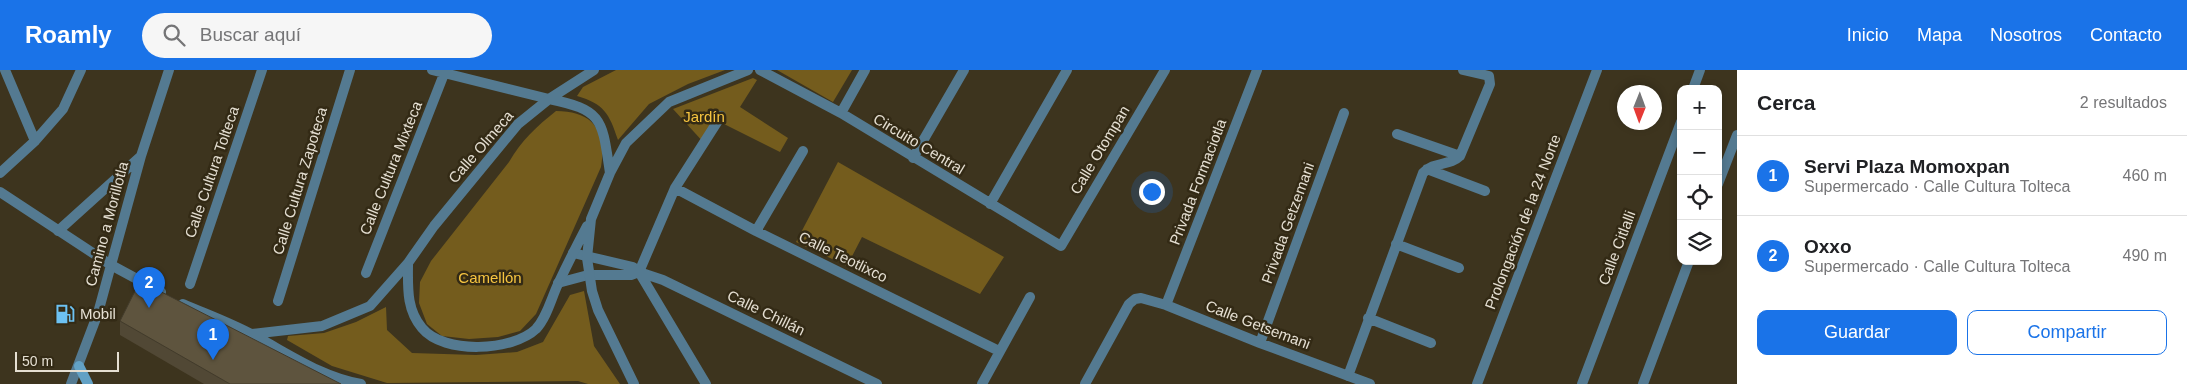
<!DOCTYPE html>
<html lang="es">
<head>
<meta charset="utf-8">
<style>
	:root { --surface:#fff; --page:#f6f6f6; --text:#202124; --muted:#757577; --line:#e0e0e0; --accent:#1a73e8 }
	body { margin:0; font-family:Helvetica,sans-serif; background:var(--page); color:var(--text) }
	.controls { position:absolute; right:15px; top:15px; display:grid; overflow:hidden; border-radius:10px; box-shadow:0 2px 8px #0003 }
	.controls button { width:45px; height:45px; display:grid; place-items:center; padding:0; border:0; border-bottom:1px solid var(--line); background:var(--surface); color:var(--text); font:25px sans-serif }
	.compass { position:absolute; left:1617px; top:15px; width:45px; height:45px; border-radius:50%; background:var(--surface); box-shadow:0 2px 8px #0003; rotate:181deg }
	.scale { position:absolute; left:15px; bottom:12px; width:104px; box-sizing:border-box; padding-left:5px; border:2px solid #e5dfd2; border-top:0; font-size:14px; line-height:18px; white-space:nowrap; color:#e5dfd2; -webkit-text-stroke:4px #332a15; paint-order:stroke }
	.you { position:absolute; left:1151px; top:121px; width:18px; height:18px; margin:-12px; border:4px solid #fff; border-radius:50%; background:#1a73e8; box-shadow:0 0 0 8px #1a73e833 }
	.badge { display:grid; place-items:center; width:32px; height:32px; border-radius:50%; background:var(--accent); color:#fff; font-size:16px; font-weight:700 }
	.pin { position:absolute; translate:-50% -41px; filter:drop-shadow(0 1px 2px #0008) }
	.pin::after { content:''; position:absolute; top:26px; width:18px; height:15px; background:inherit; clip-path:polygon(0 0,100% 0,50% 100%) }
	.list { margin:0; padding:0; list-style:none }
	h2 { display:flex; justify-content:space-between; align-items:center; height:65px; margin:0; padding:0 20px; font-size:21px }
	h2 small { font-size:16px; font-weight:400; color:var(--muted) }
	.list li { display:grid; grid-template-columns:32px 1fr auto; gap:15px; align-items:center; box-sizing:border-box; height:80px; padding:0 20px; border-top:1px solid var(--line) }
	.list b { display:block; font-size:19px; white-space:nowrap }
	.list p { margin:0; font-size:16px; white-space:nowrap; color:var(--muted) }
	.list em { font-size:16px; font-style:normal; color:var(--muted) }
	.actions { display:flex; gap:10px; padding:15px 20px }
	.actions a { flex:1; padding:11px 0; border:1px solid var(--accent); border-radius:10px; text-align:center; font-size:18px; color:var(--accent) }
	.actions .main { background:var(--accent); color:#fff }
	.icon { flex:none; width:28px; height:28px; fill:none; stroke:currentColor; stroke-width:2; stroke-linecap:round; stroke-linejoin:round }
	.map { position:relative; flex:none; width:1737px; height:314px; overflow:hidden }
	header { display:flex; align-items:center; gap:30px; box-sizing:border-box; height:70px; padding:0 25px; background:var(--accent); color:#fff }
	header strong { font-size:24px }
	nav { display:flex; gap:28px; margin-inline-start:auto; font-size:18px }
	.search { width:350px; height:45px; background:var(--page); display:flex; align-items:center; gap:12px; box-sizing:border-box; padding:0 18px; border-radius:28px; color:var(--muted); font-size:19px }
	main { display:flex }
	aside { flex:1; background:var(--surface) }
	.map>svg:first-child { display:block }
	.green { fill:#745c1d }
	.lines { fill:none; stroke-linecap:round; stroke-linejoin:round }
	.minor { stroke:#547a91; stroke-width:10 }
	.tertiary { stroke:#547a91; stroke-width:10 }
	.secondary { stroke:#62a1c5; stroke-width:10 }
	.wall { fill:#514835 }
	.building { fill:#5e543e; stroke:#423b2b }
	.labels { text-anchor:middle; stroke-width:5; stroke-linejoin:round; paint-order:stroke }
	.park-label { font-size:15px; fill:#f7c540; stroke:#332a15 }
	.street-label { font-size:15px; fill:#e5dfd2; stroke:#332a15 }
	.poi-label { font-size:15px; fill:#e5dfd2; stroke:#332a15; text-anchor:start }
</style>
</head>
<body>
<header>
<strong>Roamly</strong>
<div class="search"><svg class="icon" aria-label="search" viewBox="0 0 24 24"><circle cx="10" cy="10" r="6"/><path d="M15 15l6 6"/></svg>Buscar aquí</div>
<nav><a>Inicio</a><a>Mapa</a><a>Nosotros</a><a>Contacto</a></nav>
</header>
<main>
<div class="map">
<svg width="1737" height="314" viewBox="0 0 1737 314">
	<rect width="100%" height="100%" fill="#3d341e"/>
	<path class="green" d="M616 0H725L688 14 649 34 618 70C609 43 604 34 577 26L583 17Z
		M777 0H852L833 32Z
		M753 8 757 10 740 37 788 68 780 82 722 53 705 74 673 39Z
		M556 41C593 41 607 61 601 97L536 244 520 261 498 267 469 269 442 266 427 254 419 233 420 212 431 191 509 92C521 71 537 56 556 41Z
		M838 92 1004 187 980 224 862 167 847 196 796 172Z
		M584 221 594 276 620 314H588L578 311 387 313 332 296 287 270 288 266 324 263 356 252 386 237 387 260 412 283 476 285 517 282 543 272 570 225Z"/>
	<g class="lines">
		<path class="minor" d="M5 0 35 71
			M432 0 549 29
			M760 0 841 43 1061 176 1165 0
			M1693 19 1700 0
			M841 43 865 0
			M1397 64 1460 86
			M913 88 964 0
			M1427 99 1485 121
			M0 103 35 71 63 39 81 0
			M1718 114 1737 65
			M675 118 756 161 999 281
			M990 134 1067 0
			M58 161 140 87
			M756 161 803 81
			M1396 174 1459 198
			M573 183 633 197 639 202 663 210 877 314
			M111 195 141 86 169 0
			M639 202 675 118 721 46
			M639 202 706 314
			M366 203 444 4
			M558 213 588 205H631L639 202
			M190 214 262 0
			M278 231 350 0
			M1166 235 1257 0
			M1368 248 1431 273
			M1260 273 1344 43
			M1348 306 1423 103C1434 91 1450 96 1460 86L1490 14 1489 6 1463 0
			M982 314 1030 227
			M1085 314 1129 234 1135 229 1141 228 1166 235 1260 273 1370 314
			M1477 314 1597 0
			M1582 314 1681 52
			M1643 314 1689 191"/>
		<path class="tertiary" d="M549 29C604 40 602 50 610 103
			M0 122 111 195 161 222
			M408 193C408 217 406 239 422 258 444 285 513 281 536 259 547 247 551 229 558 214 567 195 577 175 587 156
			M183 234C206 244 231 253 253 265 289 284 321 307 361 314
			M252 264 322 256 370 236 408 193 434 156 518 54 549 29 594 0
			M71 314 98 243 111 195
			M634 314 598 240 592 221 587 188 591 149 610 103 626 73 669 32 748 0"/>
		<path class="secondary" d="M79 296 88 314"/>
	</g>
	<path class="wall" d="M120 251 341 314H204L120 265Z"/>
	<path class="building" d="M140 211 341 314H230L120 251Z"/>
	<defs>
		<symbol id="fuel-bare" viewBox="-9 -9 18 18"><path d="M-5.5-6h7V0h2V4h1.3V-2.5L3-4.5l.8-.8L6-3V5H2.5V1h-1V6h-7ZM-4.2-4.7v3.2H.2V-4.7Z" fill="#6dc2f3" stroke="#332a15" stroke-width="2.5" paint-order="stroke"/></symbol>
	</defs>
	<g fill-rule="evenodd">
		<use href="#fuel-bare" x="51" y="230" width="28" height="28"/>
	</g>
	<g class="labels">
		<g class="park-label">
			<text x="704" y="52">Jardín</text>
			<text x="490" y="213">Camellón</text>
		</g>
		<g class="street-label">
			<text transform="translate(919 74) rotate(31)" y="5">Circuito Central</text>
			<text transform="translate(481 77) rotate(-49)" y="5">Calle Olmeca</text>
			<text transform="translate(1100 80) rotate(-59)" y="5">Calle Otompan</text>
			<text transform="translate(391 98) rotate(-68)" y="5">Calle Cultura Mixteca</text>
			<text transform="translate(212 102) rotate(-71)" y="5">Calle Cultura Tolteca</text>
			<text transform="translate(300 111) rotate(-73)" y="5">Calle Cultura Zapoteca</text>
			<text transform="translate(1198 112) rotate(-69)" y="5">Privada Formaciotla</text>
			<text transform="translate(1523 152) rotate(-69)" y="5">Prolongación de la 24 Norte</text>
			<text transform="translate(1288 153) rotate(-70)" y="5">Privada Getzemani</text>
			<text transform="translate(107 154) rotate(-75)" y="5">Camino a Morillotla</text>
			<text transform="translate(1617 178) rotate(-69)" y="5">Calle Citlalli</text>
			<text transform="translate(843 187) rotate(26)" y="5">Calle Teotlixco</text>
			<text transform="translate(766 243) rotate(26)" y="5">Calle Chillán</text>
			<text transform="translate(1258 255) rotate(21)" y="5">Calle Getsemani</text>
		</g>
		<g class="poi-label">
			<text x="80" y="249">Mobil</text>
		</g>
	</g>
</svg>
<div class="controls">
<button>+</button>
<button>−</button>
<button><svg class="icon" aria-label="locate" viewBox="0 0 24 24"><circle cx="12" cy="12" r="6"/><path d="M12 2v4M12 18v4M2 12h4M18 12h4"/></svg></button>
<button><svg class="icon" aria-label="layers" viewBox="0 0 24 24"><path d="M12 4l9 5-9 5-9-5zM3 14l9 5 9-5"/></svg></button>
</div>
<svg class="compass" viewBox="-18 -18 36 36"><path d="M0-13l5 13h-10z" fill="#e53935"/><path d="M0 13l5-13h-10z" fill="#757577"/></svg>
<div class="scale">50 m</div>
<div class="you"></div>
<div class="pin badge" style="left:213px;top:290px">1</div>
<div class="pin badge" style="left:149px;top:238px">2</div>
</div>
<aside>
<h2>Cerca<small>2 resultados</small></h2>
<ul class="list">
<li><span class="badge">1</span><div><b>Servi Plaza Momoxpan</b><p>Supermercado · Calle Cultura Tolteca</p></div><em>460 m</em></li>
<li><span class="badge">2</span><div><b>Oxxo</b><p>Supermercado · Calle Cultura Tolteca</p></div><em>490 m</em></li>
</ul>
<div class="actions"><a class="main">Guardar</a><a>Compartir</a></div>
</aside>
</main>
</body>
</html>
